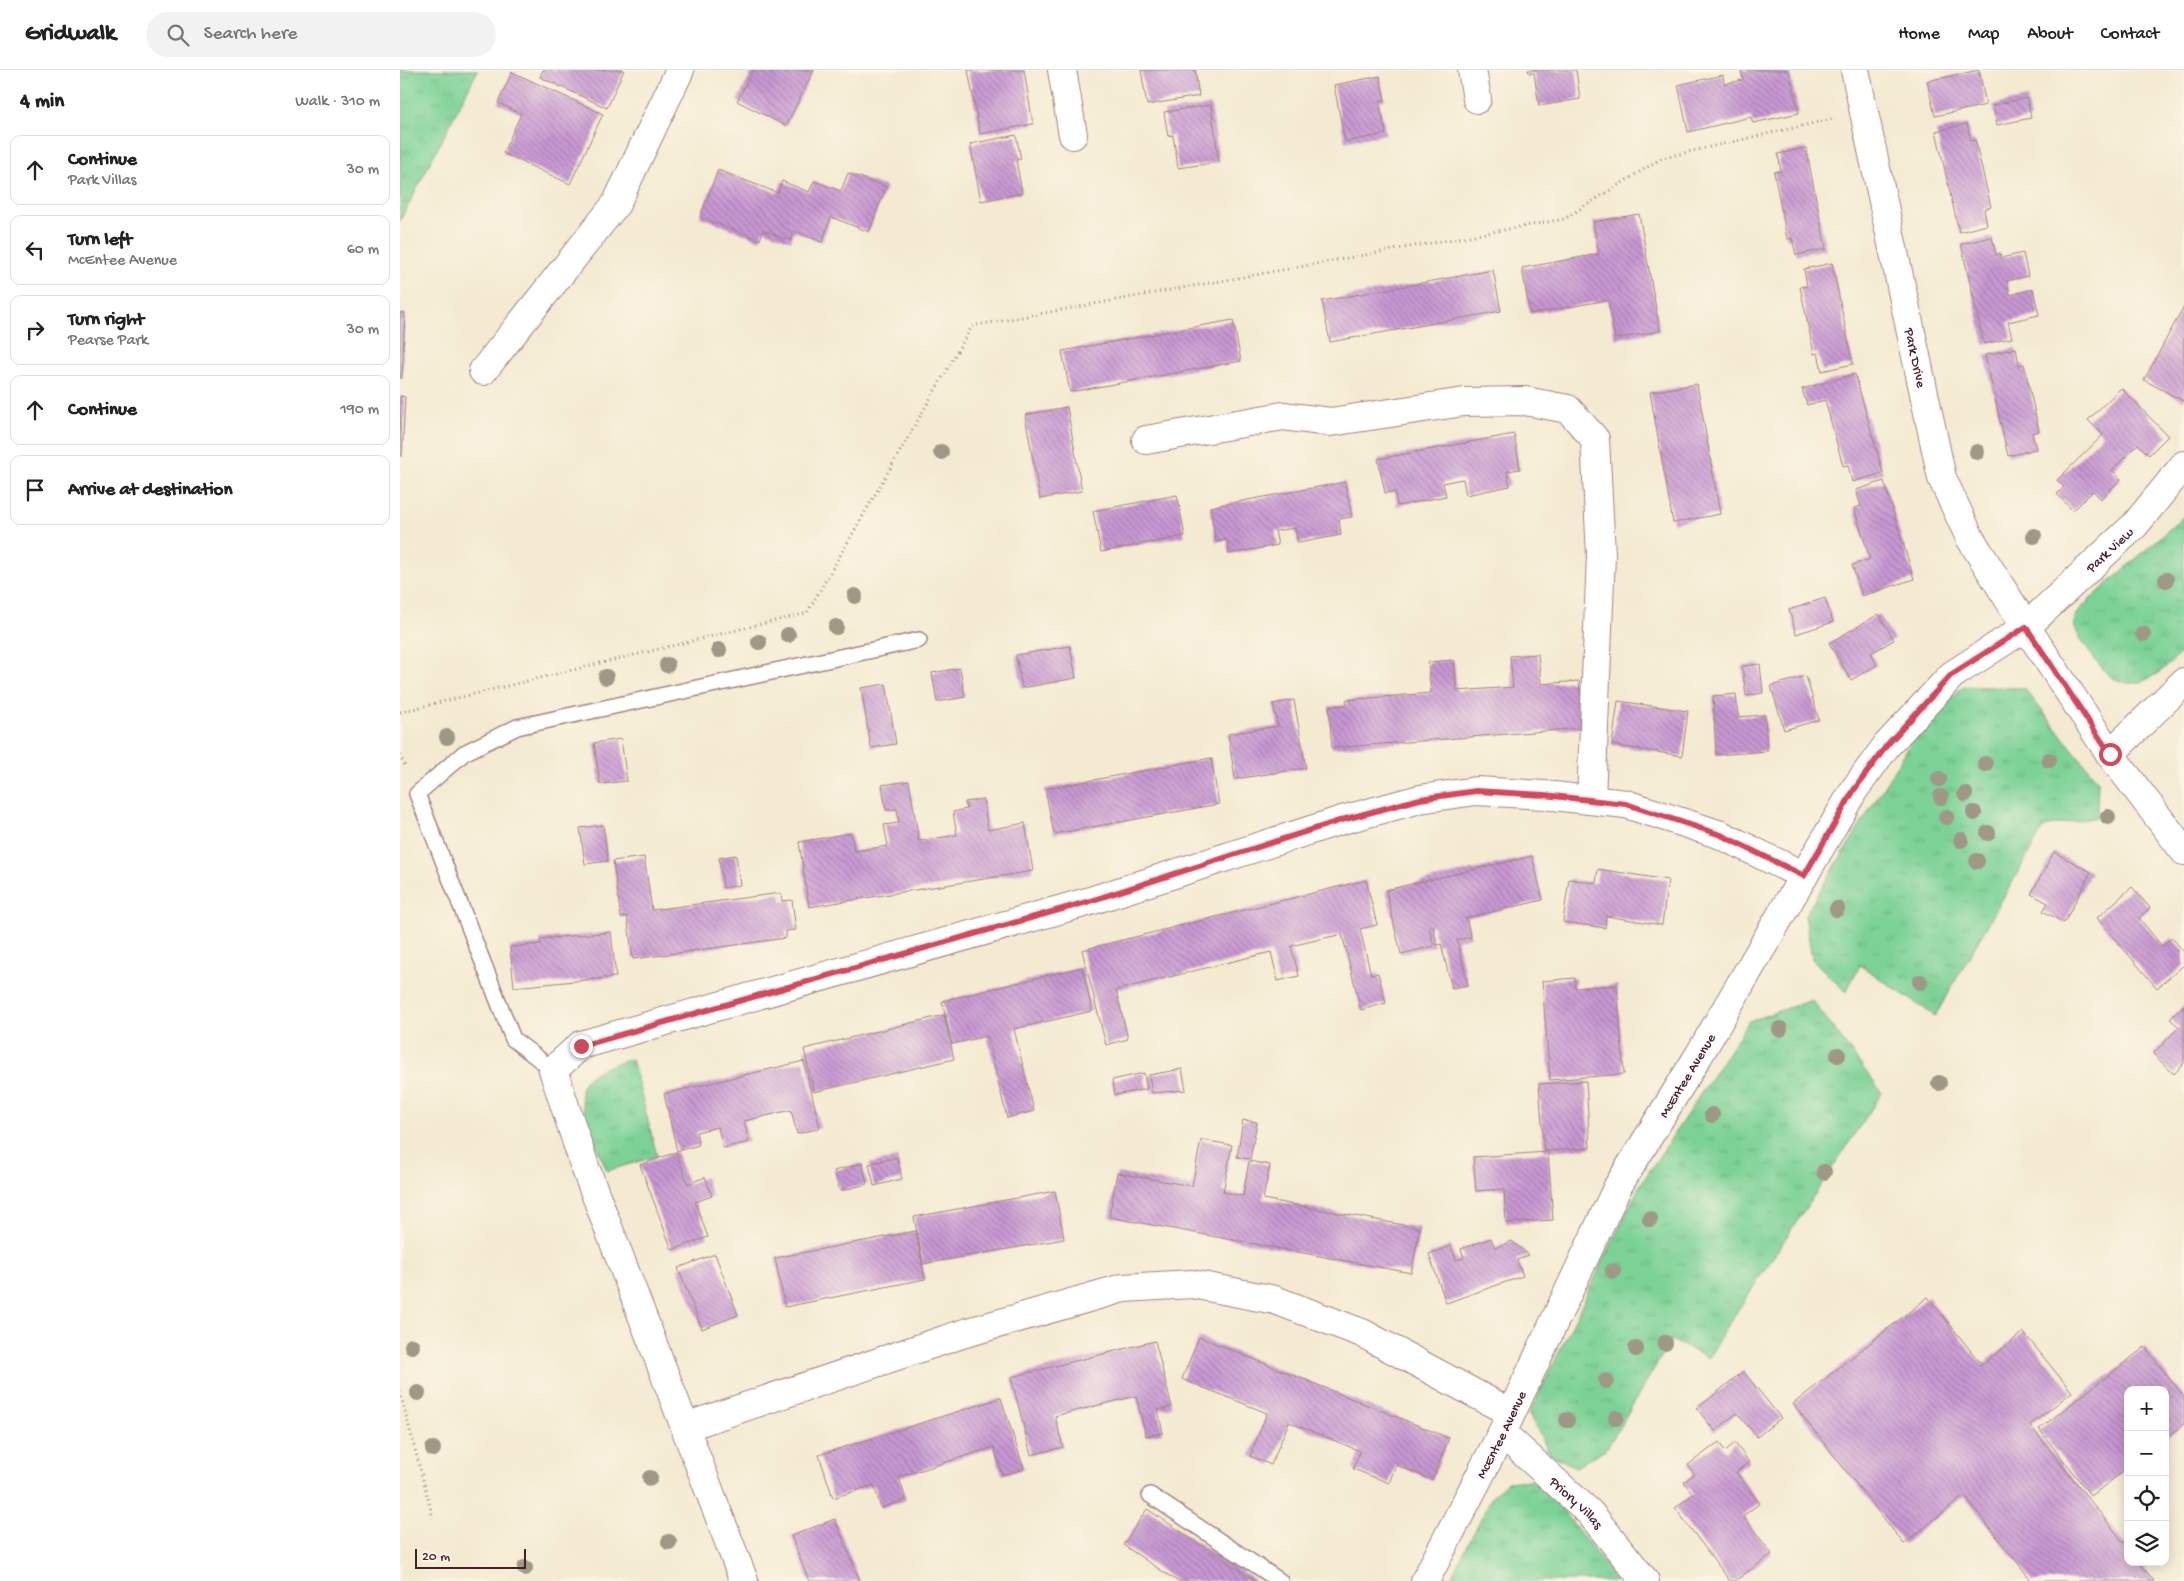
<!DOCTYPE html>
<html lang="en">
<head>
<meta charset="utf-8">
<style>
	:root { --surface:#fff; --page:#f2f2f2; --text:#222; --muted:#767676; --line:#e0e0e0 }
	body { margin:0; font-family:"Gochi Hand",sans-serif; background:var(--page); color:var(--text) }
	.controls { position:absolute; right:15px; bottom:15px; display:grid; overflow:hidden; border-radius:10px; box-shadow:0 2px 12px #0003 }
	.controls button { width:45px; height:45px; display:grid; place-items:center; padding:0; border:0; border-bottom:1px solid var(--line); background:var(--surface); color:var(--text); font:25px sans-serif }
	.scale { position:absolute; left:15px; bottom:12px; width:111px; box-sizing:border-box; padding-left:5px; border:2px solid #4a1f2b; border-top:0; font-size:14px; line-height:18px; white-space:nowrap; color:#4a1f2b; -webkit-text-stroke:4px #fcf5e5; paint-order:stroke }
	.stop { position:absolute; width:15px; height:15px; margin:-11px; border:4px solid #d1495b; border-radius:50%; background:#fff }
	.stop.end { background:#d1495b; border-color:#fff; box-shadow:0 1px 5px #0008 }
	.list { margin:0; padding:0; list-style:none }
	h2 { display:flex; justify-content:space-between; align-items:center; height:65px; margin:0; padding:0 20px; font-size:21px }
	h2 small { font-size:16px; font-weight:400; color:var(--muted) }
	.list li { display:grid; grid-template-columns:32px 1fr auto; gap:15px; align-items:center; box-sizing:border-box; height:70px; margin:0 10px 10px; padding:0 10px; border:1px solid var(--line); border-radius:10px }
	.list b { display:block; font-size:19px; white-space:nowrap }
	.list p { margin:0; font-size:16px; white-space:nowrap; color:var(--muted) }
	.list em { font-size:16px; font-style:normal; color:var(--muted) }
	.icon { flex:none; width:28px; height:28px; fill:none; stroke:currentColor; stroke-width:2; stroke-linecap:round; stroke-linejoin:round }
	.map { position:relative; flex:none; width:1784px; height:1511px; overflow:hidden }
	header { display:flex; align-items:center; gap:30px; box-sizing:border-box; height:70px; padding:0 25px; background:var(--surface); border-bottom:1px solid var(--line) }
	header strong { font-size:24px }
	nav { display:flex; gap:28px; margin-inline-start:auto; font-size:18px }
	.search { width:350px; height:45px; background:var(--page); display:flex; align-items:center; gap:12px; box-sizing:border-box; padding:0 18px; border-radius:28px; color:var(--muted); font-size:19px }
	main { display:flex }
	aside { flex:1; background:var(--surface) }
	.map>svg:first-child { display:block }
	.grass { fill:url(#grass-tufts); stroke:#627860 }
	.building { fill:url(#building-back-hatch) }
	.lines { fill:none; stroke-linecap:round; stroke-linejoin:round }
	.lane-casing { stroke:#9f847e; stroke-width:18 }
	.street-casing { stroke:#9f847e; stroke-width:30 }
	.path { stroke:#9f847e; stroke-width:3; stroke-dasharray:1 4; stroke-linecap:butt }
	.lane { stroke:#fff; stroke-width:15 }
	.street { stroke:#fff; stroke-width:28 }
	.tree { fill:#9f9887 }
	.route { stroke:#d1495b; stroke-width:6 }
	.labels { text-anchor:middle; stroke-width:5; stroke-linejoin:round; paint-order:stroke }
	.street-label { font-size:14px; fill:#4a1f2b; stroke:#fcf5e5 }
</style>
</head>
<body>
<header>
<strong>Gridwalk</strong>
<div class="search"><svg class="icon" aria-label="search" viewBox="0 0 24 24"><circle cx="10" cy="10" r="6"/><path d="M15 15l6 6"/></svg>Search here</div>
<nav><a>Home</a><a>Map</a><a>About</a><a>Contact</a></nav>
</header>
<main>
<aside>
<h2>4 min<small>Walk · 310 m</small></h2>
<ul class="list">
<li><svg class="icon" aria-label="ahead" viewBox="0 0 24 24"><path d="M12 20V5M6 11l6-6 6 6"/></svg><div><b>Continue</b><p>Park Villas</p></div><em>30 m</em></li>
<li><svg class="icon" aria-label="left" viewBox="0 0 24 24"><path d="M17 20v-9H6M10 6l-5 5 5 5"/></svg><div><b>Turn left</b><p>McEntee Avenue</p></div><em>60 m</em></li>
<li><svg class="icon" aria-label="right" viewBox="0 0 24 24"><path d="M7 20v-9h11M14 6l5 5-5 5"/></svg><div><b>Turn right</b><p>Pearse Park</p></div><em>30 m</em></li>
<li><svg class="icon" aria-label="ahead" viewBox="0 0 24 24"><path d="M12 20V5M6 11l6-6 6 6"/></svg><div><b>Continue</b></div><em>190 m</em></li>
<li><svg class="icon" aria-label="arrive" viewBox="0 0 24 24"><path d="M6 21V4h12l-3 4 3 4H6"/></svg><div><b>Arrive at destination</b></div></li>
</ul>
</aside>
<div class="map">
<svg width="1784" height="1511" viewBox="0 0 1784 1511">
	<defs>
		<pattern id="grass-tufts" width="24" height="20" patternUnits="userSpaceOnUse" patternTransform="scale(1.25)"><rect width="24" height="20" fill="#7bd296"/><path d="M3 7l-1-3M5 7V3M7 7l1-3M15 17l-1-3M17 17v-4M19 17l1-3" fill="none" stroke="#6cb481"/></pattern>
		<pattern id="building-back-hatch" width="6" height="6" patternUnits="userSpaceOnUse" patternTransform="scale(1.25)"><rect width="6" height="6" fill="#c898d3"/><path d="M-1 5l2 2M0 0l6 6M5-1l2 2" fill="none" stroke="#a47bab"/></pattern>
	</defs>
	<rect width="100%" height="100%" fill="#fcf5e5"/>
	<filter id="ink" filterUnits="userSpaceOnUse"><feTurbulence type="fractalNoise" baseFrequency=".02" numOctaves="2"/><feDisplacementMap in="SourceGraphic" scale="10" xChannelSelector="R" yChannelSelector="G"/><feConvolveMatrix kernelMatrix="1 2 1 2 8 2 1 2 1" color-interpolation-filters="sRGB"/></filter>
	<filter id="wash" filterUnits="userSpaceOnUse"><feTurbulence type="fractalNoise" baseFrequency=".0096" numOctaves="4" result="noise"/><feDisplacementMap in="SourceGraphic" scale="20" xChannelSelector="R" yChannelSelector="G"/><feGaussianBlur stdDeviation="1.12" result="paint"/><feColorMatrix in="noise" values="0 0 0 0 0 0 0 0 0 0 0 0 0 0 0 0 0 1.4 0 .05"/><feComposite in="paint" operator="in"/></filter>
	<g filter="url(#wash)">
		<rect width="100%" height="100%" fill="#f4ead1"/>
		<path class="grass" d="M0 0H78L0 151Z
			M1784 446V580C1769 594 1754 611 1733 613 1728 614 1716 610 1711 607 1704 603 1674 563 1674 554 1674 546 1681 540 1685 534Z
			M1563 616 1624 618 1698 711 1697 747 1644 757 1535 946 1460 895 1446 922 1412 889 1405 845 1514 668Z
			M1412 930 1482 1023 1322 1264 1309 1288 1271 1270 1207 1378 1176 1397 1150 1384 1129 1344 1239 1117 1349 951Z
			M232 989 257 1086 207 1101C200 1083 176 1033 182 1017 189 999 216 994 232 989Z
			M1130 1410 1152 1426 1217 1511H1049L1093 1425 1107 1412Z"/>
		<g id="blocks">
			<path class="building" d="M143 0H224L207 38 140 7Z
				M353 0H414L386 56 337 31Z
				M568 0H624L633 54 580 64Z
				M741 0H795L799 26 747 35Z
				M1128 0H1176L1180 29 1139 36 1134 3H1129Z
				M1341 0H1389L1399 43 1353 53 1351 47 1288 62 1278 15 1323 5 1324 14 1343 10Z
				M1579 0 1586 35 1535 46 1527 11Z
				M112 2 203 44 170 114 103 83 121 44 98 33Z
				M980 6 985 30 979 31 986 64 945 72 934 15Z
				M1627 28 1631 48 1597 55 1593 35Z
				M811 35 819 92 778 98 773 65 768 66 764 42Z
				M1567 54 1571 71 1575 70 1591 137 1584 139 1587 155 1559 162 1536 61Z
				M616 65 621 89 616 90 622 123 581 131 570 74Z
				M1406 78 1426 179 1396 185 1392 168 1387 169 1374 102 1381 101 1378 84Z
				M318 100 378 123 382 111 409 122 414 111 441 121 448 103 486 117 469 162 431 147 422 172 394 161 391 171 363 160 360 170 300 147Z
				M1239 144 1260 261 1215 269 1208 230 1130 244 1122 198 1199 184 1193 152Z
				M1592 167 1596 185 1600 183 1601 188 1623 183 1628 206 1607 211 1610 225 1633 219 1639 245 1608 252 1612 268 1584 274 1561 174Z
				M1432 193 1453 294 1422 301 1418 283 1414 284 1400 217 1407 216 1404 199Z
				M1093 200 1101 241 930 272 922 231Z
				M1784 236V329L1783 331 1744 310Z
				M0 243H5L2 308H0Z
				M833 250 841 291 670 322 662 281Z
				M1616 278 1619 295 1624 294 1639 361 1632 363 1636 379 1608 386 1585 285Z
				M1455 304 1483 403 1452 412 1448 395 1443 396 1425 330 1407 335 1402 319Z
				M1297 314 1320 444 1273 453 1250 322Z
				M1721 318 1768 366 1749 385 1738 374 1712 400 1721 409 1701 429 1693 421 1673 441 1657 424 1664 417 1657 410 1703 365 1688 350Z
				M0 326 5 327 2 386H0Z
				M667 337 682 421 640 429 625 345Z
				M1114 364 1120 399 1107 401 1110 416 1066 425 1063 409 1052 411 1043 413 1046 426 997 436 995 422 985 423 978 389Z
				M1484 411 1514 509 1462 526 1452 495 1470 489 1454 438 1461 436 1456 420Z
				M945 412 952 447 939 449 941 465 898 473 895 458 875 461 878 475 829 484 827 470 816 472 810 437Z
				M777 425 785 466 701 482 693 441Z
				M1425 528 1433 552 1396 564 1389 540Z
				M1479 544 1494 570 1471 583 1477 595 1451 610 1429 573Z
				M670 576 676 608 622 618 616 585Z
				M1138 584 1141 614 1179 611 1183 658 932 678 929 636 947 635 946 630 1031 623 1028 592 1054 590 1057 621 1113 617 1110 586Z
				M1360 594 1363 623 1346 626 1342 596Z
				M560 598 565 627 537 632 532 603Z
				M1406 606 1419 650 1384 660 1371 616Z
				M486 614 496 674 471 678 461 618Z
				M1336 624 1338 647 1365 645 1367 681 1316 685 1313 626Z
				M894 630 906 698 835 709 828 664 878 656 873 634Z
				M1218 631 1288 641 1282 686 1212 675Z
				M221 669 227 711 200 714 194 673Z
				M811 688 819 734 654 764 645 719Z
				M509 711 519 771 557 765 553 742 567 739 565 732 583 729 588 760 625 753 633 801 409 837 399 772 451 763 454 781 488 776 484 755 499 753 497 739 486 740 482 715Z
				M203 755 208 791 185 794 180 758Z
				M1654 782 1691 802 1664 853 1643 841 1648 833 1631 824Z
				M336 785 340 815 323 818 319 788Z
				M1132 786 1143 830 1066 848 1071 867 1057 870 1068 915 1052 918 1041 874 1037 875 1033 856H1029L1034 876 1001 884 986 820Z
				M244 787 252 840 381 823 382 831 392 830 396 860 386 861V868L233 889 227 846 221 848 213 791Z
				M1198 799 1268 810 1262 855 1206 846 1205 858 1163 852 1169 809 1196 813Z
				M966 810 977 855 960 859 971 905 978 903 986 933 961 940 942 864 891 876 899 906 878 911 871 882 716 920 728 969 706 975 682 880Z
				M1732 817 1750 838 1739 848 1762 876 1772 868 1784 882V895L1757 918 1697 848Z
				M211 862 216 907 114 917 110 877 141 874 140 869Z
				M682 897 692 941 614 959 634 1041 607 1048 587 966 552 974 542 931Z
				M1175 908V918L1217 915 1224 1004 1150 1010 1142 911Z
				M1784 935V993L1774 1004 1753 984 1779 957 1770 949Z
				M544 945 554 989 414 1022 404 979Z
				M404 991 420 1058 397 1064 391 1040 344 1051 349 1072 323 1078 318 1057 296 1062 299 1075 277 1081 264 1024Z
				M782 999 786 1020 752 1023 749 1005Z
				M744 1003 747 1019 715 1025 712 1010Z
				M1186 1011 1190 1078 1144 1081 1139 1014Z
				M843 1050 857 1052 850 1089 837 1087Z
				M801 1070 832 1075 823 1122 843 1126 849 1091 870 1095 863 1129 1020 1158 1011 1203 709 1147 717 1103 792 1116Z
				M276 1082 288 1114 305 1107 312 1126 295 1132 308 1167 272 1180 240 1095Z
				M1148 1082 1153 1150 1106 1153 1104 1119 1076 1121 1073 1087Z
				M497 1087 502 1109 474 1116 469 1094Z
				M462 1093 467 1114 440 1121 434 1101Z
				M655 1121 664 1169 523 1194 514 1147Z
				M516 1161 525 1209 385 1237 375 1188Z
				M1091 1168 1095 1178 1112 1171 1129 1185 1117 1190 1123 1206 1046 1233 1029 1184 1051 1176 1056 1190 1064 1188 1061 1179Z
				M315 1184 338 1245 302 1259 278 1198Z
				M1528 1227 1582 1295 1623 1262 1672 1322 1630 1355 1728 1478V1492H1739L1754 1511H1632L1564 1426 1504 1474 1393 1334Z
				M799 1267 1049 1368 1032 1410 996 1395 989 1413 953 1399 960 1381 889 1352 871 1395 850 1386 867 1343 782 1309Z
				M755 1271 772 1337 758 1340 763 1363 746 1366 736 1326 655 1346 663 1377 631 1385 611 1307Z
				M1745 1277 1784 1327V1354L1765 1369V1320H1728V1398L1691 1426 1639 1359Z
				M1343 1301 1381 1348 1357 1367 1337 1343 1315 1361 1297 1339Z
				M601 1328 624 1399 602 1405 594 1377 499 1407 506 1430 481 1438 474 1415 433 1428 419 1385Z
				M1319 1372 1325 1381 1335 1373 1349 1392 1336 1402 1360 1433 1343 1446 1372 1484 1335 1511H1330L1275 1438 1293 1424 1284 1412 1294 1404 1288 1395Z
				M747 1439 807 1479 856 1511H777L723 1475Z
				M435 1449 460 1511H409L391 1466Z"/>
		</g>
	</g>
	<g filter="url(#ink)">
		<use href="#blocks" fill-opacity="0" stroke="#9f847e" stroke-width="1"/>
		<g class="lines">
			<defs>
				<path id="lane" d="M153 1000 113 969 17 724 64 683 117 657 519 570
					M750 1425 880 1511"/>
				<g id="street">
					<path d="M662 0 673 65"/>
					<path d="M1072 0 1077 29"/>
					<path id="s1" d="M1455 0 1542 408 1570 468 1626 557 1710 684 1784 781"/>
					<path d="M83 301 216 134 280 0"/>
					<path d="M746 370 883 346 930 352 1064 332 1125 331 1168 339 1195 369 1201 485 1191 730"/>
					<path d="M1710 684 1784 612"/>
					<path d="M285 1357 562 1264 723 1218 792 1214 875 1230 962 1263 1111 1343"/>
					<path id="s2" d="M1102 1363 1190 1443 1245 1511"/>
					<path d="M344 1511 185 1097 153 1000 181 975 687 832 942 750 1020 729 1076 721 1144 725 1226 734 1321 765 1404 806"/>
					<path id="s3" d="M1025 1511 1102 1363 1218 1116 1299 985 1454 720 1487 675 1552 605 1626 557 1735 455 1784 395"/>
				</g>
			</defs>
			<use href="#lane" class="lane-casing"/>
			<use href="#street" class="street-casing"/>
			<path class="path" d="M0 642 407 543 572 256 1164 149 1262 88 1432 49
				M0 685 6 698
				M0 1322 33 1448"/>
			<use href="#lane" class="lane"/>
			<use href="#street" class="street"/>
		</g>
		<g class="tree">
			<circle cx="541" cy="382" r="8"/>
			<circle cx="1577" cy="382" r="8"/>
			<circle cx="1634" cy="466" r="8"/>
			<circle cx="1766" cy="510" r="8"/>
			<circle cx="455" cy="526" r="8"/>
			<circle cx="436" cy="557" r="8"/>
			<circle cx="1743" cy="564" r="8"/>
			<circle cx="388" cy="565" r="8"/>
			<circle cx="359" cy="572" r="8"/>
			<circle cx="319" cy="580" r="8"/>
			<circle cx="267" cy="595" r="8"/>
			<circle cx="206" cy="607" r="8"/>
			<circle cx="47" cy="667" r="8"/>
			<circle cx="1649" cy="690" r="8"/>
			<circle cx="1585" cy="694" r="8"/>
			<circle cx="1539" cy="709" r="8"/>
			<circle cx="1565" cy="724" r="8"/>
			<circle cx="1541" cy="727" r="8"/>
			<circle cx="1574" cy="743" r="8"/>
			<circle cx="1546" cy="747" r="8"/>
			<circle cx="1708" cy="747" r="8"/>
			<circle cx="1588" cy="763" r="8"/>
			<circle cx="1561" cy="770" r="8"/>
			<circle cx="1577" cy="791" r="8"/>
			<circle cx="1437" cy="839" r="8"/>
			<circle cx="1520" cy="912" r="8"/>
			<circle cx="1380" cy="959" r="8"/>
			<circle cx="1438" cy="985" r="8"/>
			<circle cx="1539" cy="1013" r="8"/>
			<circle cx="1312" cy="1045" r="8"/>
			<circle cx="1424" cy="1102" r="8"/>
			<circle cx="1250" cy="1149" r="8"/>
			<circle cx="1213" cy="1201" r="8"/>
			<circle cx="1265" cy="1273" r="8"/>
			<circle cx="12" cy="1276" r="8"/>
			<circle cx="1236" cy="1279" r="8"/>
			<circle cx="1206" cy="1311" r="8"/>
			<circle cx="18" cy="1323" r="8"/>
			<circle cx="1216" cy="1348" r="8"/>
			<circle cx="1167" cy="1350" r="8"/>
			<circle cx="33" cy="1379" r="8"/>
			<circle cx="250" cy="1408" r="8"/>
			<circle cx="269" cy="1472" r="8"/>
			<circle cx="125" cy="1498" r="8"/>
		</g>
	</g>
	<g class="lines" filter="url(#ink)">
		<path class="route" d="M181 976 687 832 942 750 1020 729 1076 721 1144 725 1226 734 1321 765 1404 806 1454 720 1487 675 1552 604 1626 557 1710 684"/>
	</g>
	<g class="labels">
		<g class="street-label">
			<text dy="5" stroke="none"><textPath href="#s1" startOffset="294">Park Drive</textPath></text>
			<text dy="5" stroke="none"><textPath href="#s3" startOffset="1254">Park View</textPath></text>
			<text dy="5" stroke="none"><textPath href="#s3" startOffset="570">McEntee Avenue</textPath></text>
			<text dy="5" stroke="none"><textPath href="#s3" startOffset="165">McEntee Avenue</textPath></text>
			<text dy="5" stroke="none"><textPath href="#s2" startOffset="102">Priory Villas</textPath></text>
		</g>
	</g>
</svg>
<div class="controls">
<button>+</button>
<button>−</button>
<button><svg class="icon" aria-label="locate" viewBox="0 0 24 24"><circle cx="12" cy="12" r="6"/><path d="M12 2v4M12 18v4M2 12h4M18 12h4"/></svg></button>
<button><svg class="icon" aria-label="layers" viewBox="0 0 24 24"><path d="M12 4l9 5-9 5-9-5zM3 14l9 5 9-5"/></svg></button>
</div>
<div class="scale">20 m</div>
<div class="stop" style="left:1710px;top:684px"></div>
<div class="stop end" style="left:181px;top:976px"></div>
</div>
</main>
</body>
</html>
